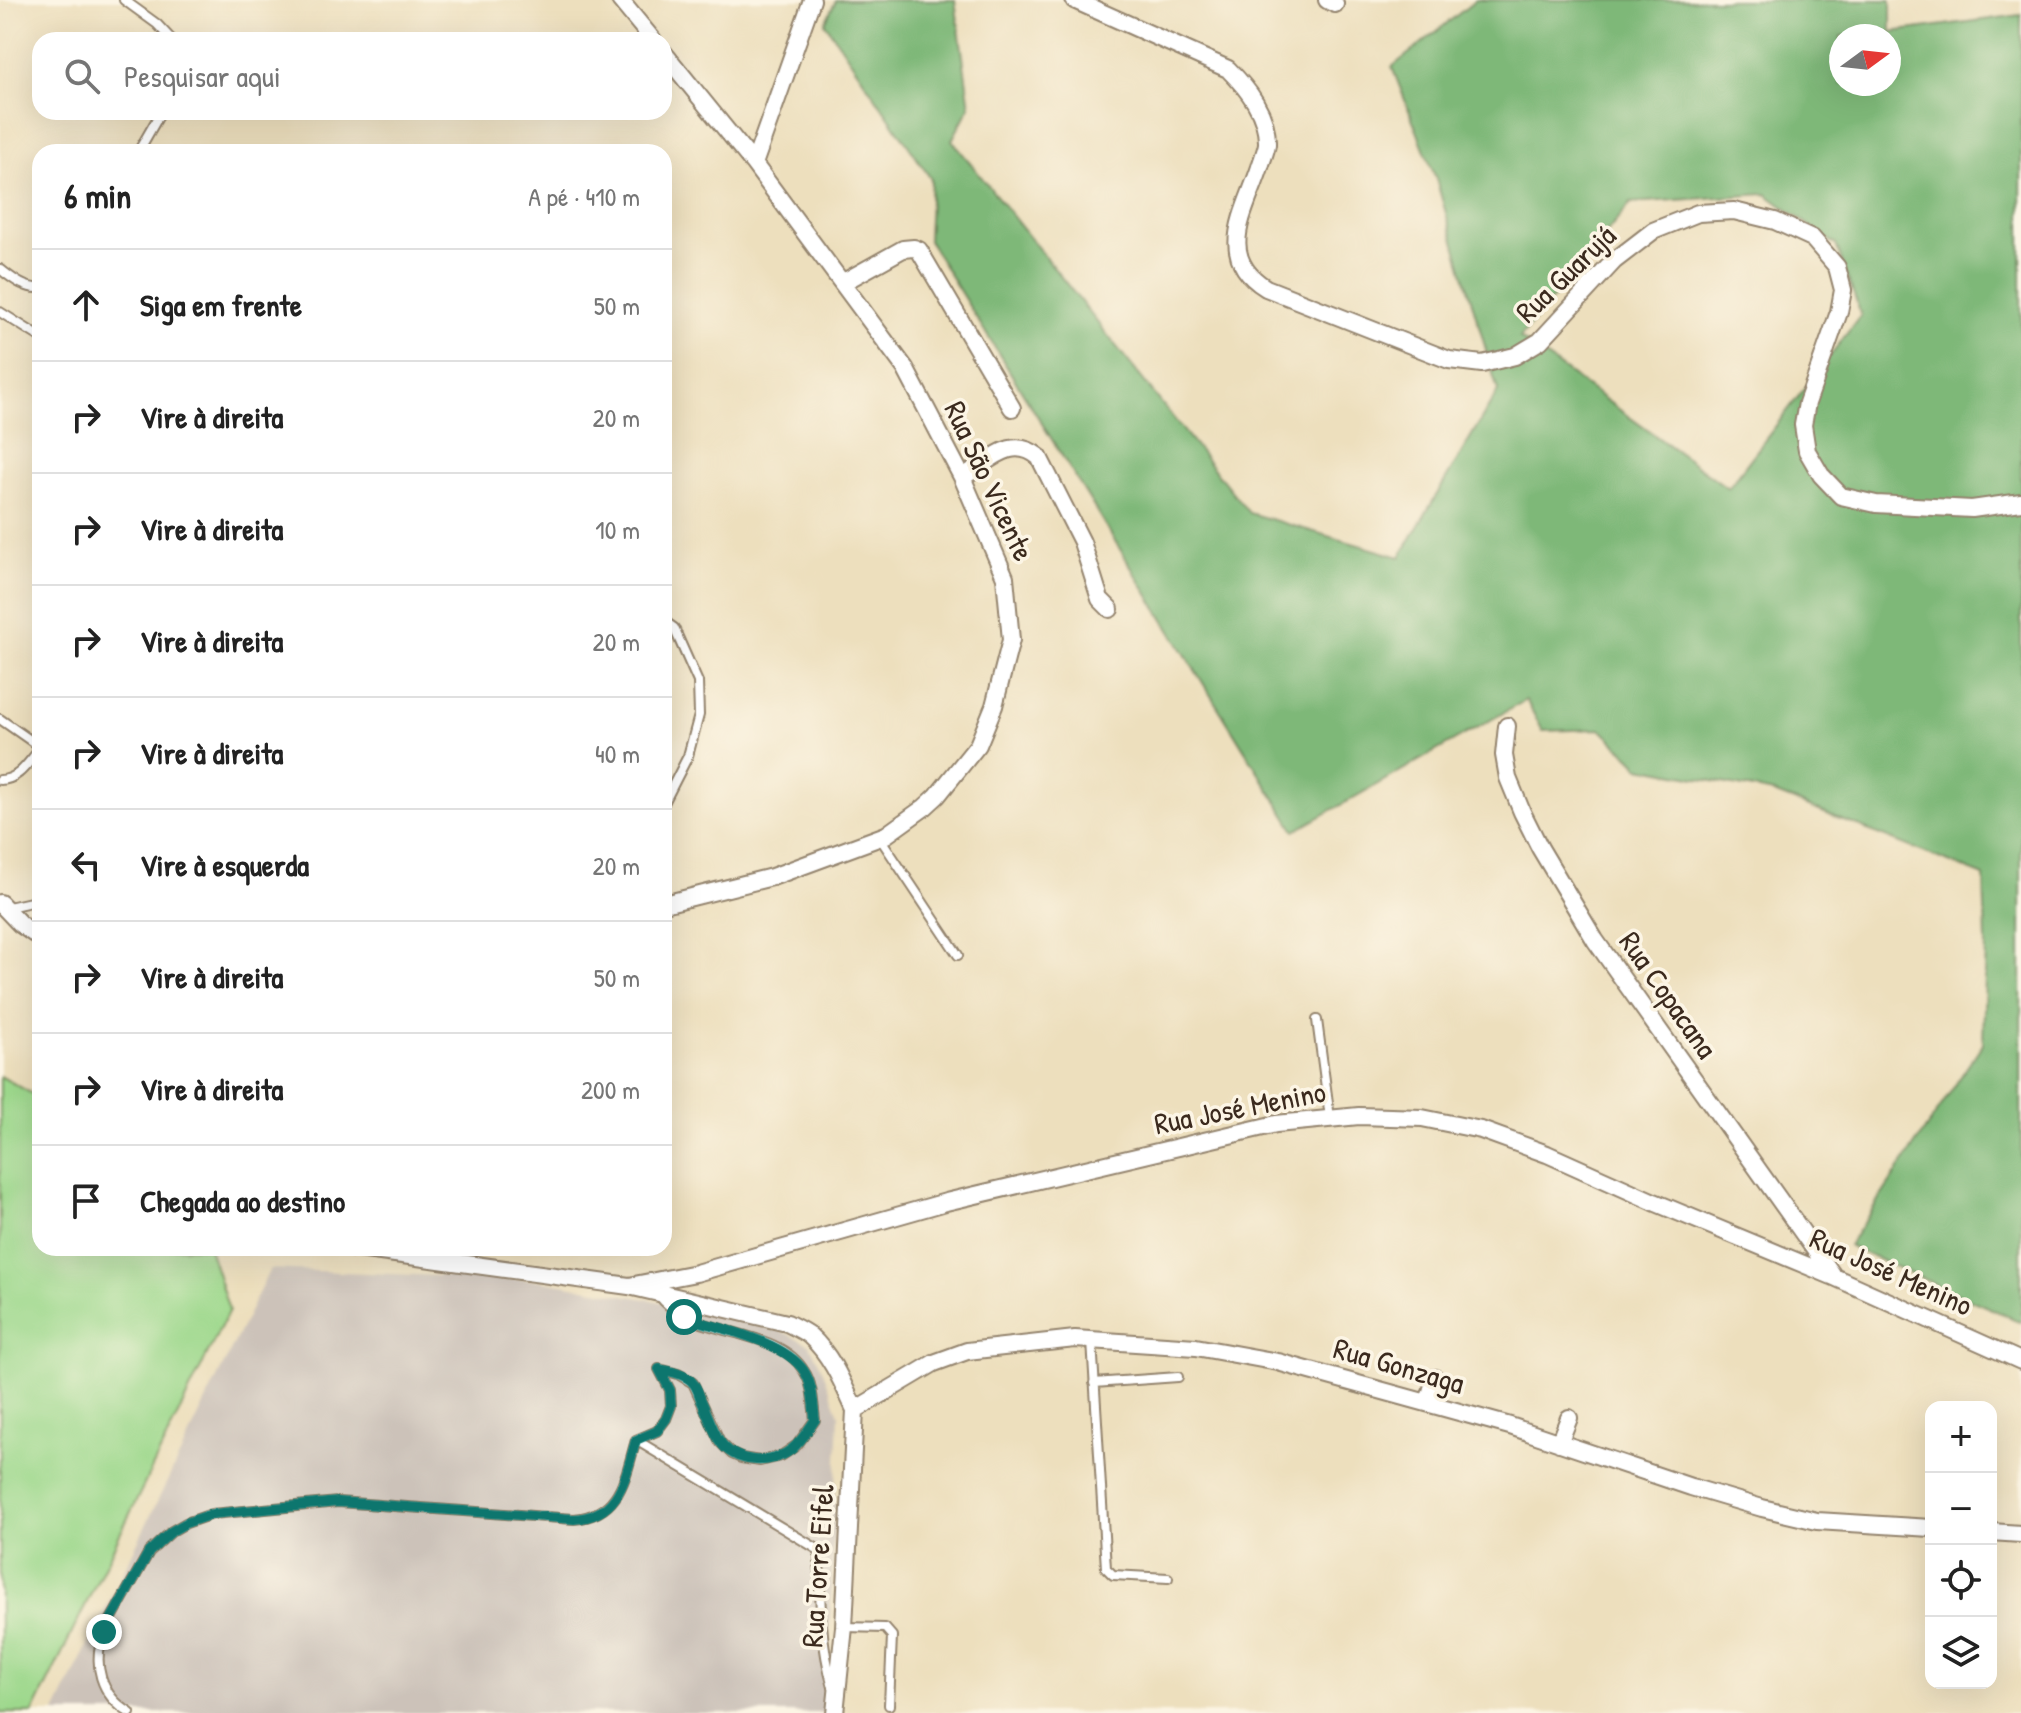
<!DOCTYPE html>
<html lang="pt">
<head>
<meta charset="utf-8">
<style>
	:root { --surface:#fff; --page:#f2f2f2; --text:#222; --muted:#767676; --line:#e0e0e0 }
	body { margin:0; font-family:"Patrick Hand",sans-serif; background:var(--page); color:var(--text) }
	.controls { position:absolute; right:24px; bottom:24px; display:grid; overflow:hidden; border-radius:16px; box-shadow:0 8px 32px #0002 }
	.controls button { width:72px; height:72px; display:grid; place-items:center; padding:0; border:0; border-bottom:2px solid var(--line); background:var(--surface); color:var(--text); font:40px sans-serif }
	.compass { position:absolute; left:1829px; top:24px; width:72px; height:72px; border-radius:50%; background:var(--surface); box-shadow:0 8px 32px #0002; rotate:75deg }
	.stop { position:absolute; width:24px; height:24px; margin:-18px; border:6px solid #0f766e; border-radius:50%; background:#fff }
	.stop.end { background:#0f766e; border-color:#fff; box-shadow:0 2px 8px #0008 }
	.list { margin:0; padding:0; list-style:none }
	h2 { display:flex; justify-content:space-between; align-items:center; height:104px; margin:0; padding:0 32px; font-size:34px }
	h2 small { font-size:26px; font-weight:400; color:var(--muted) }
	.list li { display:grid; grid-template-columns:52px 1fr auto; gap:24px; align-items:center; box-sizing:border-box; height:112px; padding:0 32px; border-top:2px solid var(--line) }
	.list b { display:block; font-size:30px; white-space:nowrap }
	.list em { font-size:26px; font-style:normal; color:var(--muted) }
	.icon { flex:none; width:44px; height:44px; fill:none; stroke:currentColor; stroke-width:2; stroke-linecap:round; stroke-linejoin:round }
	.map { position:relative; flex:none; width:2021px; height:1713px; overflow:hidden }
	.search { position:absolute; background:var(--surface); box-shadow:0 8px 32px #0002; left:32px; top:32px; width:640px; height:88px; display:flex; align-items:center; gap:20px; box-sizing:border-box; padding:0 28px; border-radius:24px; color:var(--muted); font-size:30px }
	.panel { position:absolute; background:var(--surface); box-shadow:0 8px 32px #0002; left:32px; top:144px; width:640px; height:1112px; border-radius:24px }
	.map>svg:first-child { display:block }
	.industrial { fill:#ccc2b9 }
	.green { fill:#9dd88c; stroke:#6c8155; stroke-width:2 }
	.forest { fill:#7eb878; stroke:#5c714b; stroke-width:2; fill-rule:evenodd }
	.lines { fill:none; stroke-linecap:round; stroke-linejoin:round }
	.lane-casing { stroke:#94846e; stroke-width:12 }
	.street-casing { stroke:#94846e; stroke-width:20 }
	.lane { stroke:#fff; stroke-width:8 }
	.street { stroke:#fff; stroke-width:16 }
	.route { stroke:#0f766e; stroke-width:10 }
	.labels { text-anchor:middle; stroke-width:7; stroke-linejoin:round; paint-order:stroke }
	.street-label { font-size:30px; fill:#3b2a1e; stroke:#fcf5e5 }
</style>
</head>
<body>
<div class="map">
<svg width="2021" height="1713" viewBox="0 0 2021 1713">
	<rect width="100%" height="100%" fill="#fcf5e5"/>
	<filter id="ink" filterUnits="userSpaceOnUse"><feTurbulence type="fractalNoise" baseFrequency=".0125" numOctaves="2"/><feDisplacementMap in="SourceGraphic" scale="16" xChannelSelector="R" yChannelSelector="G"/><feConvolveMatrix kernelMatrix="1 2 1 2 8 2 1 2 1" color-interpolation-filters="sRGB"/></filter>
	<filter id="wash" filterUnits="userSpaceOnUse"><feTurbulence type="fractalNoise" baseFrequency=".006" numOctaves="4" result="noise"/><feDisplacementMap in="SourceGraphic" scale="32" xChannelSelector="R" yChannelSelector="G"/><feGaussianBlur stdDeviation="1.8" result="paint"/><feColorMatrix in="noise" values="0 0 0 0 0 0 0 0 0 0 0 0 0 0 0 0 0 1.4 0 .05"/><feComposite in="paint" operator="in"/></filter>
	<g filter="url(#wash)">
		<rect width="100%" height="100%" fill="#eddfbd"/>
		<path class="industrial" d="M270 1269 539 1280 652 1300 781 1331 809 1344 821 1366 839 1414 826 1713H55Z"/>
		<path class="green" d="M0 1076 40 1098V1248H209L229 1310 33 1713H0Z"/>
		<path class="forest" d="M836 0H955L970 106 952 140 1249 513 1400 557 1498 391 1436 179 1392 67 1476 0H1891V32L2021 15V1322L1848 1246 1983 1043 1986 943 1984 876 1774 793 1640 767 1601 729 1543 731 1526 700 1295 831 928 240 931 179 825 23ZM1841 36H1889V84H1841ZM1766 194 1836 245 1861 315 1728 488 1520 338 1631 203Z"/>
	</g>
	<g filter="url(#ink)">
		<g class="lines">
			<defs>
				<path id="lane" d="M124 0 157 24 172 40
					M138 152 161 112
					M0 269C12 278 24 289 40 288
					M0 312 40 337
					M664 621 674 628 698 682 699 715 688 756 664 803
					M0 719 40 747
					M0 780C19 780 28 762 40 749
					M880 838 958 955
					M4 908 31 902 40 905
					M1317 1020 1330 1118
					M658 1294C690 1340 776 1324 804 1371 813 1384 813 1404 815 1420L797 1445 781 1456 760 1461 741 1458 732 1454 720 1442 693 1383 678 1374 659 1369
					M1092 1341 1106 1568 1113 1575 1168 1578
					M1094 1383 1178 1377
					M636 1440 819 1550C820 1597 820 1642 833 1687
					M636 1440 657 1431 666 1419 671 1406 670 1390 659 1369
					M845 1627 885 1628 892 1636 889 1705
					M130 1713C100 1695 92 1664 104 1632L149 1552 172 1531 186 1523 212 1514 338 1502 574 1519C621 1515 625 1477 636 1440"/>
				<path id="street" d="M620 0 653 40
					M1074 0 1228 69C1248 89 1268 114 1267 144 1266 151 1262 160 1260 167 1246 211 1214 256 1266 288L1449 360 1482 364 1515 356 1540 341 1614 261 1653 231 1698 213 1734 211 1775 221 1812 238 1837 267 1843 290 1839 312 1807 403 1803 425 1807 451 1821 475 1841 496 1876 504 1972 509 2021 502
					M1327 0 1335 4
					M664 53 754 164 905 368 962 477 1005 577 1011 640 994 706 978 745 937 796 925 807 886 835 772 877 664 904
					M754 164 812 0
					M842 283 903 249 914 248 919 250 1012 408
					M962 477C988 464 1010 433 1039 457L1082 542 1100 599 1110 609
					M1507 726 1504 755 1508 778 1522 812 1540 848 1595 940 1832 1274
					M0 903 20 924 40 938
					M351 1248 629 1286 787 1323C795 1327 804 1331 810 1336 832 1356 843 1384 855 1410L844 1627 835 1713
					M629 1286 696 1273 946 1202 1276 1124 1359 1116 1422 1118 1481 1130 1547 1154 1654 1202 1832 1276 2021 1361
					M1428 1403 1435 1378
					M855 1410 934 1363 967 1351 1075 1339 1196 1347 1278 1362 1510 1426 1691 1487 1762 1508 1817 1521 1931 1528
					M1559 1443 1569 1418
					M1991 1532 2021 1534"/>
			</defs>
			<use href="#lane" class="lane-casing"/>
			<use href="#street" class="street-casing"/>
			<use href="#lane" class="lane"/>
			<use href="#street" class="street"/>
		</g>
	</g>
	<g class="lines" filter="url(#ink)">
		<path class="route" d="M104 1632 149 1552 172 1531 186 1523 212 1514 338 1502 574 1519C621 1516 625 1477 636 1440L657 1431 666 1419 671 1406 670 1390 659 1369C670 1371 686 1374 693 1383 697 1387 699 1395 701 1400 707 1413 712 1428 719 1440 734 1464 771 1466 792 1449 801 1442 808 1430 815 1420 813 1404 813 1384 804 1371 785 1341 718 1328 684 1317"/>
	</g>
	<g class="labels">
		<g class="street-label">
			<text transform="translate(1566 274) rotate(-44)" y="10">Rua Guarujá</text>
			<text transform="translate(989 481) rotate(65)" y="10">Rua São Vicente</text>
			<text transform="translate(1668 995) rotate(55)" y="10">Rua Copacana</text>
			<text transform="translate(1240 1108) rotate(-11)" y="10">Rua José Menino</text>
			<text transform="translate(1891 1272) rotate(24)" y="10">Rua José Menino</text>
			<text transform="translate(1399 1366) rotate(16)" y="10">Rua Gonzaga</text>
			<text transform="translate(818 1566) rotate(-86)" y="10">Rua Torre Eifel</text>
		</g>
	</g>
</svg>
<div class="controls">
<button>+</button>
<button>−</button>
<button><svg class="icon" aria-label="locate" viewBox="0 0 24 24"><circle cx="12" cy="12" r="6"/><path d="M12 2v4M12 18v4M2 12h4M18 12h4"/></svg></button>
<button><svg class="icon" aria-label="layers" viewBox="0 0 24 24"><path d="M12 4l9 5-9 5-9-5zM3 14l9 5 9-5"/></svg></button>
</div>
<svg class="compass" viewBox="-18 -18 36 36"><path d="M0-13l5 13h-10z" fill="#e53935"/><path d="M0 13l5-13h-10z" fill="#767676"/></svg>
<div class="stop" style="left:684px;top:1317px"></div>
<div class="stop end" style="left:104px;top:1632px"></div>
<div class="search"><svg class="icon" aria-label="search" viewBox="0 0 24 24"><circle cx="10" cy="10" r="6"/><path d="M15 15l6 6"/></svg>Pesquisar aqui</div>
<section class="panel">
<h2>6 min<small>A pé · 410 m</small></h2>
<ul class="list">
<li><svg class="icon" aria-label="ahead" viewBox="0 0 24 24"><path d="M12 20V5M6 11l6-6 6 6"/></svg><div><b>Siga em frente</b></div><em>50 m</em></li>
<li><svg class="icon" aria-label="right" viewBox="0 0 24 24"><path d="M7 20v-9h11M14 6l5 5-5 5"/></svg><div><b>Vire à direita</b></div><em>20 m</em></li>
<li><svg class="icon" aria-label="right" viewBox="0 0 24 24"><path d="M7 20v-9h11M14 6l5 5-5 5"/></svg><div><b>Vire à direita</b></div><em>10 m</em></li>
<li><svg class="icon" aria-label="right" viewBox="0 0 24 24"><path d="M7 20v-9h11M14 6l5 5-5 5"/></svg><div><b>Vire à direita</b></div><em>20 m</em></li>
<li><svg class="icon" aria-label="right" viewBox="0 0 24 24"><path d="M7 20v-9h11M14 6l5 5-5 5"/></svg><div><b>Vire à direita</b></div><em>40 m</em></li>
<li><svg class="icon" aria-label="left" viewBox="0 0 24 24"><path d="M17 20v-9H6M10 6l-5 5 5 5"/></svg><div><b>Vire à esquerda</b></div><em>20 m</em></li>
<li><svg class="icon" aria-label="right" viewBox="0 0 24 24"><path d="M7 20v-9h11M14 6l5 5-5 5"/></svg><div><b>Vire à direita</b></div><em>50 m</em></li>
<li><svg class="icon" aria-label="right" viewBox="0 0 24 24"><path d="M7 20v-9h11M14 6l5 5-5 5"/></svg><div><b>Vire à direita</b></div><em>200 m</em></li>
<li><svg class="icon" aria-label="arrive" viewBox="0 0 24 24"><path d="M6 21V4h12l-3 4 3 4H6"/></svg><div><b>Chegada ao destino</b></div></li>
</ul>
</section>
</div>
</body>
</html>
